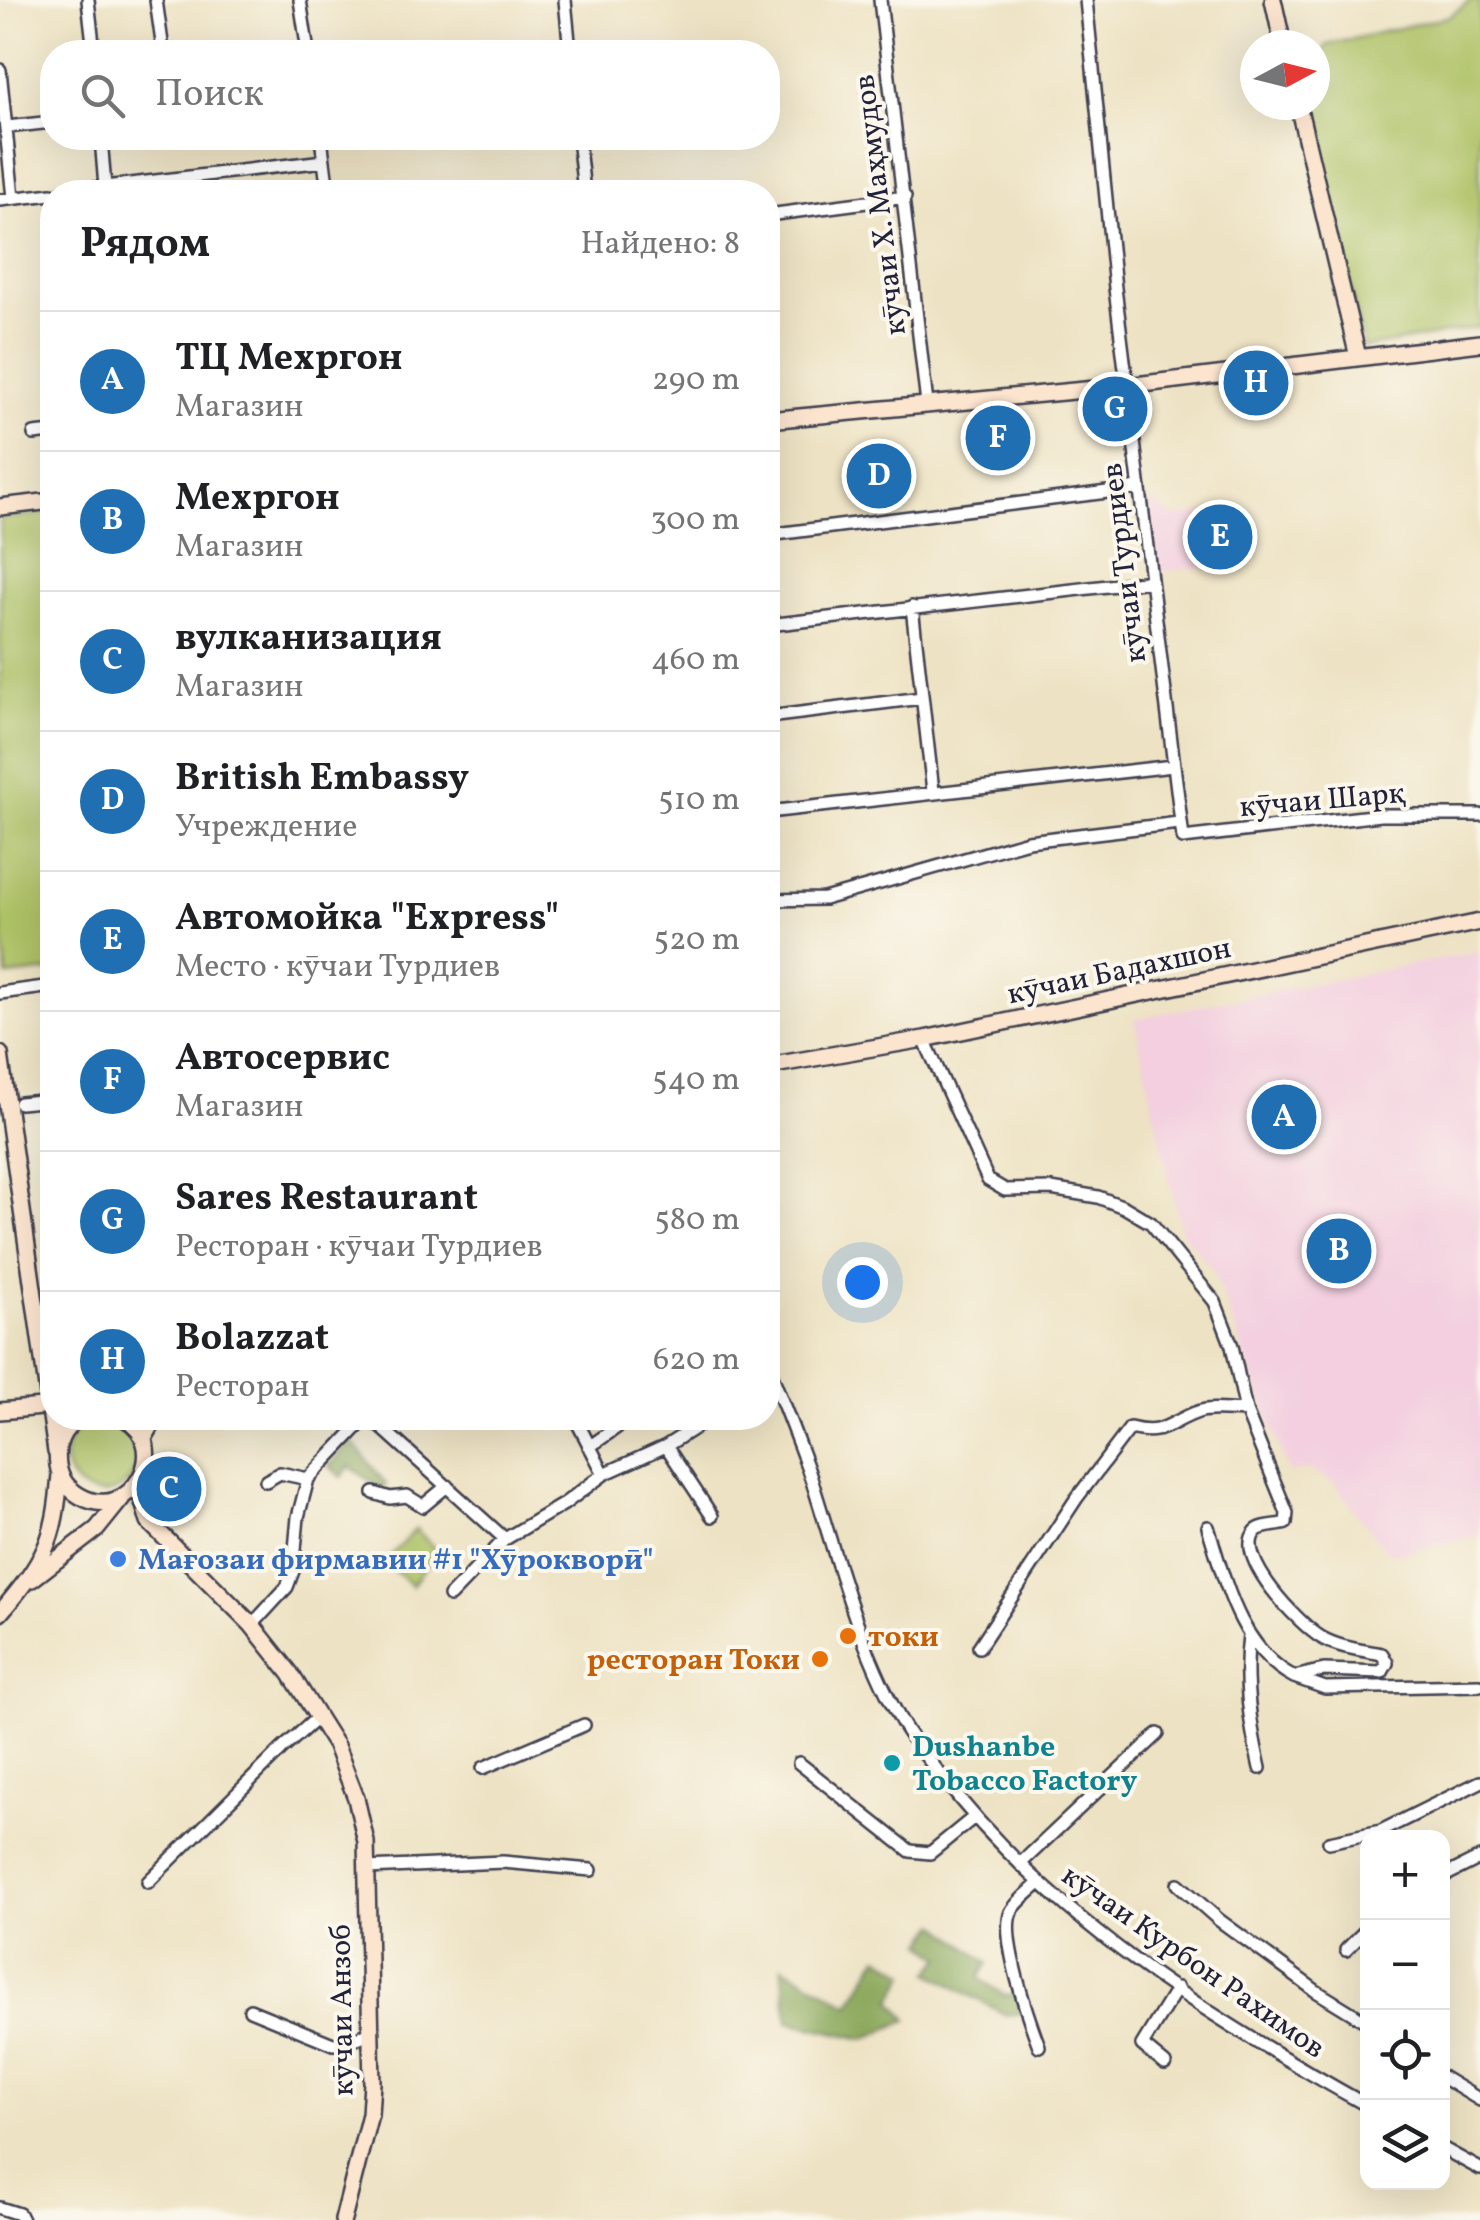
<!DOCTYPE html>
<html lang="ru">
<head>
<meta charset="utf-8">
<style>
	:root { --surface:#fff; --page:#f6f6f6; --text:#202124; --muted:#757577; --line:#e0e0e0; --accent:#1f6fb2 }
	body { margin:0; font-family:Vollkorn,serif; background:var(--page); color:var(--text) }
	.controls { position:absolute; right:30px; bottom:30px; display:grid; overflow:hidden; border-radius:20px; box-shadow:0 10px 40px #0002 }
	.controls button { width:90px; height:90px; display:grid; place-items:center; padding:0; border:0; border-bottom:2px solid var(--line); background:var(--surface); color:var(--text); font:50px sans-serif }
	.compass { position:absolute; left:1240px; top:30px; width:90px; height:90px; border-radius:50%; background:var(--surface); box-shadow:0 10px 40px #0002; rotate:83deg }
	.you { position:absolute; left:862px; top:1282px; width:35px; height:35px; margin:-25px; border:8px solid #fff; border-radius:50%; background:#1a73e8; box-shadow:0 0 0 15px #1a73e833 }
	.badge { display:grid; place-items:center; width:65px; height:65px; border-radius:50%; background:var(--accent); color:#fff; font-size:32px; font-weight:700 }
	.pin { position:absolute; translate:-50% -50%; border:5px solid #fff; box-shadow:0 2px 10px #0006 }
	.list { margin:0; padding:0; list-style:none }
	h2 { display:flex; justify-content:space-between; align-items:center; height:130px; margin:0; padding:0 40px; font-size:42px }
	h2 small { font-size:32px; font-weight:400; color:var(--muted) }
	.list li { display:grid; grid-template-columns:65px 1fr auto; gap:30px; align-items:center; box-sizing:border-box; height:140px; padding:0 40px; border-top:2px solid var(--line) }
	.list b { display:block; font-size:38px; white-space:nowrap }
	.list p { margin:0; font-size:32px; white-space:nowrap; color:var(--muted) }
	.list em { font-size:32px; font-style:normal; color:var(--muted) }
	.icon { flex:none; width:55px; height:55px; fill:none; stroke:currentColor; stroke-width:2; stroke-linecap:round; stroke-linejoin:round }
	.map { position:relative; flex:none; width:1480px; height:2220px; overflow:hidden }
	.search { position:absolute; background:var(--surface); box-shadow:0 10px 40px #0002; left:40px; top:40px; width:740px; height:110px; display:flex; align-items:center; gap:25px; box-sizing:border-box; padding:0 35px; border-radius:40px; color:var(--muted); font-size:38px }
	.panel { position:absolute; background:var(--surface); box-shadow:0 10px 40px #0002; left:40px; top:180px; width:740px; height:1250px; border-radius:40px }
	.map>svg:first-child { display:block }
	.built { fill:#f3cfdf }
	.green { fill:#adc165; stroke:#687250; stroke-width:2.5 }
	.forest { fill:#8aa75a; stroke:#56644a; stroke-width:2.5 }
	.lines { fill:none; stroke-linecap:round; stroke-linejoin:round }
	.street-casing { stroke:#403f4f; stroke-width:16 }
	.secondary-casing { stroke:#403f4f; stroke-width:20 }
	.street { stroke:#fff; stroke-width:11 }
	.secondary { stroke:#fce5cf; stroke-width:15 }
	.shop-dot { fill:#3f7fe0; stroke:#fbf7ec; stroke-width:4 }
	.food-dot { fill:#e8710a; stroke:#fbf7ec; stroke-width:4 }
	.culture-dot { fill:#0f9aa8; stroke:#fbf7ec; stroke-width:4 }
	.labels { text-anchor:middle; stroke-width:8; stroke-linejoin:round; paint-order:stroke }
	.street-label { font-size:30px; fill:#22223b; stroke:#fbf7ec }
	.shop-label { font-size:30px; font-weight:bold; fill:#366cbe; stroke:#fbf7ec; text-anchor:start }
	.food-label { font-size:30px; font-weight:bold; fill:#c56008; stroke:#fbf7ec; text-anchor:start }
	.culture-label { font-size:30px; font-weight:bold; fill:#0d838f; stroke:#fbf7ec; text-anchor:start }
</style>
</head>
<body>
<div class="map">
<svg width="1480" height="2220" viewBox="0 0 1480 2220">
	<rect width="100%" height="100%" fill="#fbf7ec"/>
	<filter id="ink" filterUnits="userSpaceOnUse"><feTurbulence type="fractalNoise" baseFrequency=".01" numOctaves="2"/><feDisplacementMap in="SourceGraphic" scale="20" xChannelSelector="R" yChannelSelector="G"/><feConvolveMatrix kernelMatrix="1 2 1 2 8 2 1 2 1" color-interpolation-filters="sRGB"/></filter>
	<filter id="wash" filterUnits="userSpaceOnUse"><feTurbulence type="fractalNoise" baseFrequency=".0048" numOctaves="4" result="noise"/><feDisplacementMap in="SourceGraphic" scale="40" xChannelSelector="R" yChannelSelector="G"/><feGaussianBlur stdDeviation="2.25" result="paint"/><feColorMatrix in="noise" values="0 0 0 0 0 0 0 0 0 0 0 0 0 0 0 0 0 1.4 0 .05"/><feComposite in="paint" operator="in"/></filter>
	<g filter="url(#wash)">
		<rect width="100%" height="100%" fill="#ede2c3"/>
		<path class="built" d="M1147 499 1174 517 1224 510 1231 564 1158 572Z
			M1480 951V1536L1390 1555 1332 1481 1309 1469 1289 1473 1213 1270 1181 1232 1134 1019Z"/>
		<path class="green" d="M1471 0H1480V327L1364 348 1311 105H1315V64L1327 45 1450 16Z
			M52 512V971L7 976 0 910V519Z
			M65 1458a36 36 0 1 1 72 0a36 36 0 1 1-72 0Z
			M416 1529 436 1550 412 1586 388 1565 390 1556Z"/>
		<path class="forest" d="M351 1440 386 1484 382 1489 349 1466 342 1477 329 1466Z
			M938 1924 988 1963 979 1978 1005 1996 1021 1994 1023 2013 1006 2015 930 1973 942 1957 924 1943Z
			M879 1956 907 1973 892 2000 908 2020 864 2039 788 2022 782 1966 850 2005Z"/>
	</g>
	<g filter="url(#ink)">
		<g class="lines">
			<defs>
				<path id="street" d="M88 0 94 52
					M156 0 163 50
					M300 0 308 52
					M565 0 570 52
					M880 0 927 404
					M1086 0 1115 288 1183 838 1380 815H1480
					M0 70 13 198
					M7 127 52 122
					M101 138 105 187
					M321 138 328 192
					M578 138 584 192
					M62 192 324 161
					M0 200 52 194
					M768 215 905 197
					M34 434 52 432
					M768 535 1139 488
					M912 607 933 791
					M768 625 1151 581
					M768 717 922 698
					M768 812 1173 766
					M768 900 824 899 1028 841 1179 823
					M0 993 52 986
					M924 1039 988 1180 1005 1190 1051 1189 1098 1197 1124 1207 1151 1223 1215 1302 1232 1346 1246 1411 1287 1513 1286 1523C1278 1526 1262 1525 1256 1531 1232 1556 1301 1626 1322 1638 1340 1648 1362 1650 1382 1654L1387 1663 1382 1672 1324 1670 1294 1677 1325 1688 1480 1685
					M20 1103 52 1100
					M768 1365C782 1402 798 1440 811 1478 838 1562 859 1649 904 1726 914 1743 928 1758 940 1774 1048 1917 1213 2020 1368 2106
					M371 1418 505 1539
					M575 1418 604 1474
					M666 1446 712 1516
					M589 1447 630 1418
					M266 1481 280 1473 308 1479
					M374 1493 390 1498 407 1496 423 1506 447 1486
					M1208 1527C1225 1581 1240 1649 1294 1677
					M450 1596 505 1539 564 1504 604 1474 666 1446 710 1418
					M252 1625 287 1587 293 1571 298 1517 308 1479 366 1418
					M1249 1636C1243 1680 1250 1725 1260 1768
					M979 1647 1076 1499 1130 1428C1164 1437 1169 1422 1198 1412 1211 1407 1232 1411 1246 1411
					M799 1763 910 1851 930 1853 973 1818
					M483 1768 584 1725
					M1329 1842 1381 1831 1480 1782
					M1020 1864 1158 1734
					M367 1868 503 1862 591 1870
					M1442 1877 1480 1858
					M148 1882 282 1749 318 1717
					M1039 1883C1030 1892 1017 1901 1011 1912 1000 1937 1029 2020 1039 2046
					M1178 1884 1219 1920 1316 1991 1368 2023
					M1346 1950 1368 1928
					M250 2010 333 2044 347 2043 370 2032
					M1165 2064 1142 2045 1177 1988
					M1442 2077 1480 2100
					M1442 2148 1480 2169
					M0 2208 19 2214 22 2220"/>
				<path id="secondary" d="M1273 0 1283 45
					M1298 105 1358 357
					M768 420 1127 386 1480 343
					M0 507 52 501
					M0 1054 56 1452
					M768 1066 924 1039 1480 922
					M0 1411 52 1406
					M78 1418C62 1430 55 1444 58 1465 60 1479 68 1489 80 1496 130 1525 175 1446 124 1418
					M144 1438 156 1418
					M138 1485 149 1522 252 1625 290 1673 336 1746 356 1798 366 1842 372 2083 370 2114 343 2220
					M32 1579 97 1529 122 1498
					M0 1613C44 1561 55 1543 60 1474"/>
			</defs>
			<use href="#street" class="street-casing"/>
			<use href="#secondary" class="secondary-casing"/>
			<use href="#street" class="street"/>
			<use href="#secondary" class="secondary"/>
		</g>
	</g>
	<circle class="shop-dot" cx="118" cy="1559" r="10"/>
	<g class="food-dot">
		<circle cx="848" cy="1636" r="10"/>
		<circle cx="820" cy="1659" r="10"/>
	</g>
	<circle class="culture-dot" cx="892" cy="1763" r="10"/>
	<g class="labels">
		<g class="street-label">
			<text transform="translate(879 205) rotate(-97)" y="10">кӯчаи Х. Маҳмудов</text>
			<text transform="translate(1123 563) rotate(-97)" y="10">кӯчаи Турдиев</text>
			<text transform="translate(1322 799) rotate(-5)" y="10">кӯчаи Шарқ</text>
			<text transform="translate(1119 970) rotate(-12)" y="10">кӯчаи Бадахшон</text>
			<text transform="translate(1194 1961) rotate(35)" y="10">кӯчаи Курбон Рахимов</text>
			<text transform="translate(341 2010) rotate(-91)" y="10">кӯчаи Анзоб</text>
		</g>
		<g class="shop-label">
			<text x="138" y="1569">Мағозаи фирмавии #1 "Хӯрокворӣ"</text>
		</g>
		<g class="food-label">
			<text x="868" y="1646">токи</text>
			<text x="800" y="1669" text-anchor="end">ресторан Токи</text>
		</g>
		<g class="culture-label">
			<text x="912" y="1756">Dushanbe<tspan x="912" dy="34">Tobacco Factory</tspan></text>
		</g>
	</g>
</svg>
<div class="controls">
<button>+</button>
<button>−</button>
<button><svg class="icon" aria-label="locate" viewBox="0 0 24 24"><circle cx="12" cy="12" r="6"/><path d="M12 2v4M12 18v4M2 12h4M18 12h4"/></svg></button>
<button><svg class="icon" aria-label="layers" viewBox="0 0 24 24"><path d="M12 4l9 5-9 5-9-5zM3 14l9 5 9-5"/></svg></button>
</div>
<svg class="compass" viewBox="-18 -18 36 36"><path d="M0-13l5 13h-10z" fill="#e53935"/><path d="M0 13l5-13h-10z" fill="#757577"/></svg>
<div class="you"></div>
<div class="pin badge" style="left:1284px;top:1117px">A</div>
<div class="pin badge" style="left:1339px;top:1251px">B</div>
<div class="pin badge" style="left:169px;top:1489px">C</div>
<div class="pin badge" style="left:879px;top:476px">D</div>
<div class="pin badge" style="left:1220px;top:537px">E</div>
<div class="pin badge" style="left:998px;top:438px">F</div>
<div class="pin badge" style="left:1115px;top:409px">G</div>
<div class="pin badge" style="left:1256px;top:383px">H</div>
<div class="search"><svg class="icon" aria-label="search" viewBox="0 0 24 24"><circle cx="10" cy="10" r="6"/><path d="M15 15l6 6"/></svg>Поиск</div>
<section class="panel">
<h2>Рядом<small>Найдено: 8</small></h2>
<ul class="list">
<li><span class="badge">A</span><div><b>ТЦ Мехргон</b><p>Магазин</p></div><em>290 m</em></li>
<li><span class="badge">B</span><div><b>Мехргон</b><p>Магазин</p></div><em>300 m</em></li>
<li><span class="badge">C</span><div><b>вулканизация</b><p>Магазин</p></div><em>460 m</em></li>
<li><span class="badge">D</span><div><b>British Embassy</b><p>Учреждение</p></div><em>510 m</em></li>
<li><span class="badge">E</span><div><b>Автомойка &quot;Express&quot;</b><p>Место · кӯчаи Турдиев</p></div><em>520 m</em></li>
<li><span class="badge">F</span><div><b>Автосервис</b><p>Магазин</p></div><em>540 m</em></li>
<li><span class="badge">G</span><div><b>Sares Restaurant</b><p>Ресторан · кӯчаи Турдиев</p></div><em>580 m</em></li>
<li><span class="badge">H</span><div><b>Bolazzat</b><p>Ресторан</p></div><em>620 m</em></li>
</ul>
</section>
</div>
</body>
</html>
